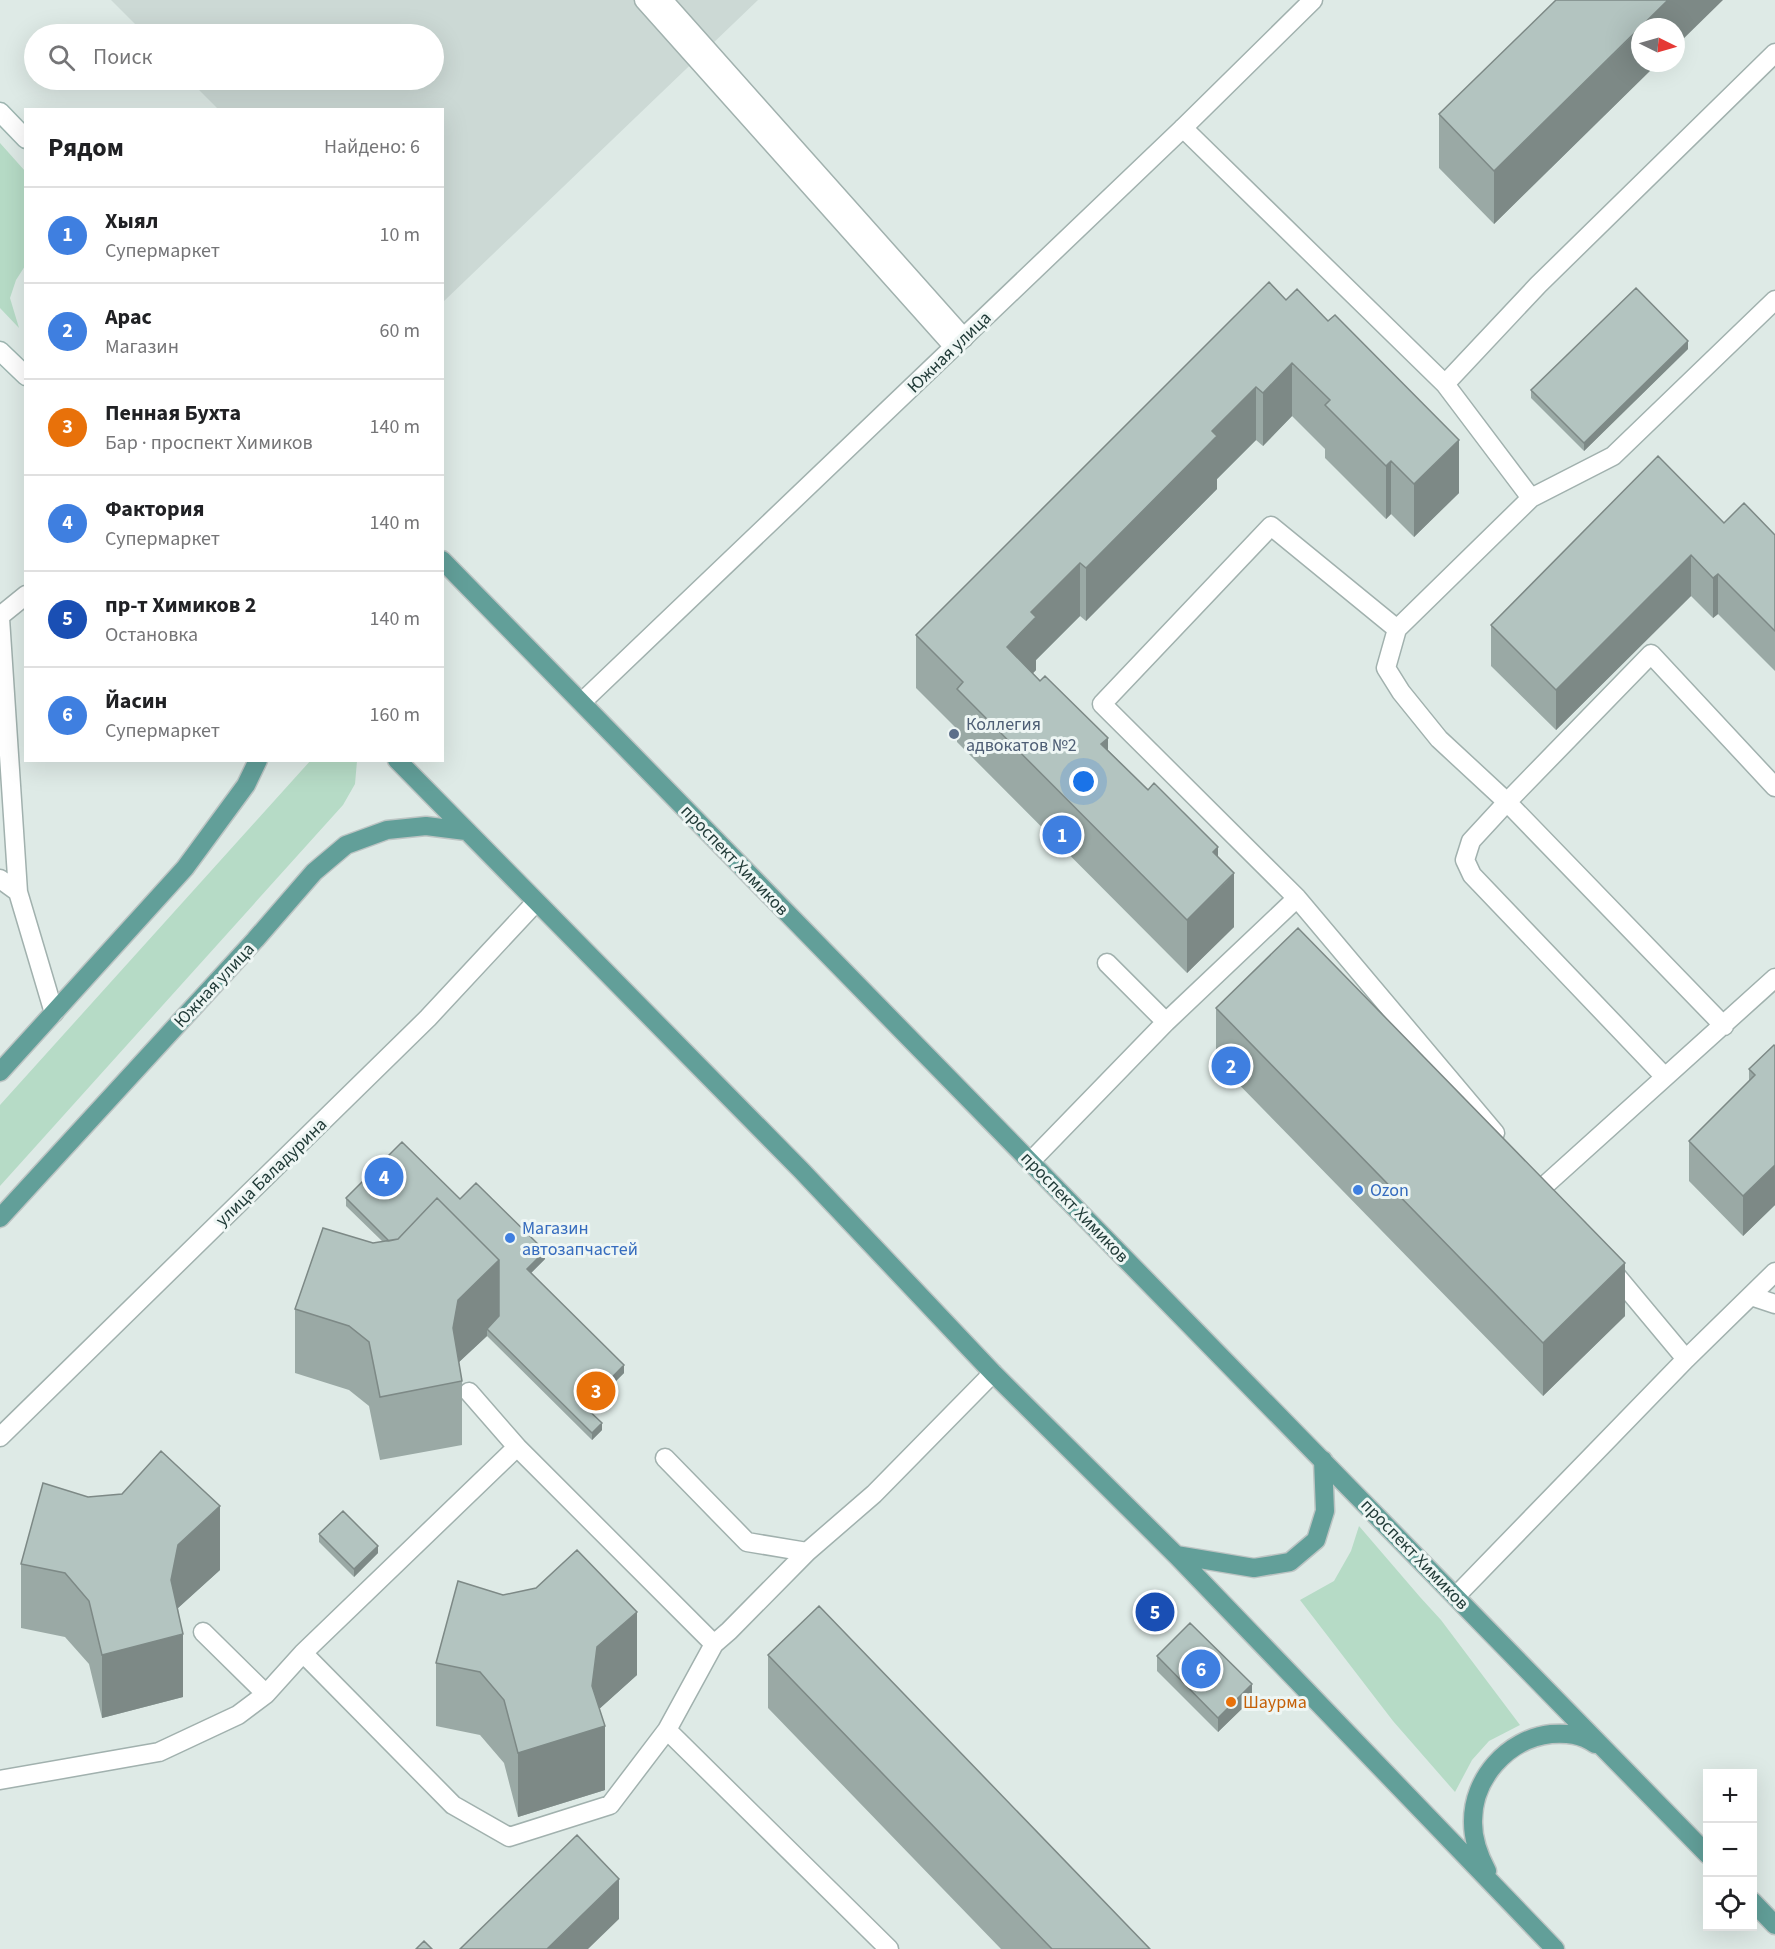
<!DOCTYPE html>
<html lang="ru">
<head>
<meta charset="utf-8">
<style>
	:root { --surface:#fff; --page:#f2f2f2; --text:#202124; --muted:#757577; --line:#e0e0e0; --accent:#0b8043 }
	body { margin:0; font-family:"Source Sans 3",sans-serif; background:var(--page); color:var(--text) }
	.controls { position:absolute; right:18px; bottom:18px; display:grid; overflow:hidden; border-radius:0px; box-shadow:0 6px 24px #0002 }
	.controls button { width:54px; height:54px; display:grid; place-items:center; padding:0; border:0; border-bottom:2px solid var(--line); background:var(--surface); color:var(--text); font:30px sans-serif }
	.compass { position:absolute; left:1631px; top:18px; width:54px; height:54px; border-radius:50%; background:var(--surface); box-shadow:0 6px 24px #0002; rotate:95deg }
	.you { position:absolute; left:1084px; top:782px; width:21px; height:21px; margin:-15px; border:4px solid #fff; border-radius:50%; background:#1a73e8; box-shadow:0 0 0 9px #1a73e833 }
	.badge { display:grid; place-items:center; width:39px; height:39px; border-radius:50%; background:var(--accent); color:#fff; font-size:20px; font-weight:700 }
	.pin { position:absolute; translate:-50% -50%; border:3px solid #fff; box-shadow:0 2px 6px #0006 }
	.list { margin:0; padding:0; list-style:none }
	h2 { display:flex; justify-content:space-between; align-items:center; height:78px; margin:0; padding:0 24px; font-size:26px }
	h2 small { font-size:20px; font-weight:400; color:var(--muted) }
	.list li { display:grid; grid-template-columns:39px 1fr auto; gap:18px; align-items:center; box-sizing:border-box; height:96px; padding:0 24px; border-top:2px solid var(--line) }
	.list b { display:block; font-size:22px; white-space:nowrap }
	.list p { margin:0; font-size:20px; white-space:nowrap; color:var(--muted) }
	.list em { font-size:20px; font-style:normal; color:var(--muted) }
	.icon { flex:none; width:33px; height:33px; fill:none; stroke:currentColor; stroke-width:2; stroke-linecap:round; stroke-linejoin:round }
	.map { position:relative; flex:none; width:1775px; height:1949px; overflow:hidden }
	.search { position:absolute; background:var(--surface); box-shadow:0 6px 24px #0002; left:24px; top:24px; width:420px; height:66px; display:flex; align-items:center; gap:15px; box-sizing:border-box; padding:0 21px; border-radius:33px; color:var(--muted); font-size:22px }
	.panel { position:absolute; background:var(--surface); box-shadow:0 6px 24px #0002; left:24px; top:108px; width:420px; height:654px; border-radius:0px }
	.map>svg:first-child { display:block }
	.built { fill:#ccd9d5 }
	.green { fill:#b6dbc6 }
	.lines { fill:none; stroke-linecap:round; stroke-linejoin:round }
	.lane-casing { stroke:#a1b1ae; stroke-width:21 }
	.street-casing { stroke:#a1b1ae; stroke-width:21 }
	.secondary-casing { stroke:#9db5b0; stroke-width:21 }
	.primary-casing { stroke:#bcc4c3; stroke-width:21 }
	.lane { stroke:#fff; stroke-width:18 }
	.street { stroke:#fff; stroke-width:18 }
	.secondary { stroke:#fff; stroke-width:18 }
	.primary { stroke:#629f99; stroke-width:18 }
	.wall { fill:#9aa9a5 }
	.shaded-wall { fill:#7d8986 }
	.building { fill:#b3c4c0; stroke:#7d8986; stroke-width:1.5 }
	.service-dot { fill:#5c6f8a; stroke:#eef6f4; stroke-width:2 }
	.shop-dot { fill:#3f7fe0; stroke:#eef6f4; stroke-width:2 }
	.food-dot { fill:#e8710a; stroke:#eef6f4; stroke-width:2 }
	.labels { text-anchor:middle; stroke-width:6; stroke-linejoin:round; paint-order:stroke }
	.street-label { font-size:18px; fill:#1f3936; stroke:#eef6f4 }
	.service-label { font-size:18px; fill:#4e5e75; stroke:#eef6f4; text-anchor:start }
	.shop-label { font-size:18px; fill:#366cbe; stroke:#eef6f4; text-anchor:start }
	.food-label { font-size:18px; fill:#c56008; stroke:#eef6f4; text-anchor:start }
</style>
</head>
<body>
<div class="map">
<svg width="1775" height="1949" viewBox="0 0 1775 1949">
	<rect width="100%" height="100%" fill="#deeae6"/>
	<path class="built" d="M111 0H758L443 302 442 110 218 109 189 80H434V34H145Z"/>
	<path class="green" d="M0 143 25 171V266L16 280 10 298 19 328 0 308Z
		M311 760 357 761 355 784 343 805 0 1186V1105Z
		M1359 1526 1420 1597 1441 1620 1520 1725 1489 1741 1472 1760 1455 1792 1393 1721 1300 1600 1334 1581 1351 1551Z"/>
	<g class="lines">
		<defs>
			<path id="lane" d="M644 0 954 347
				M663 0 964 338
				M1183 128 1445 384
				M1531 498 1445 384 1538 285 1775 53
				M0 616 26 595
				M0 618 18 892 54 1013
				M1397 629 1386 668 1401 692 1439 739 1507 802 1724 1026
				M0 879 18 892
				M1297 898 1495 1133
				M1107 963 1166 1022
				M1665 1077 1472 875 1465 860 1471 841 1507 802 1651 654 1775 787
				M1031 1161 1166 1022 1297 898 1102 704 1271 526 1397 629 1531 498 1613 456 1775 300
				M1542 1188 1775 978
				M1751 1296 1775 1304
				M1686 1359 1775 1272
				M469 1392 517 1447
				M665 1458 747 1542 807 1552
				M1456 1596 1686 1359 1610 1268
				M203 1632 266 1694
				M303 1653 453 1805 509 1837 610 1805 667 1730 714 1644
				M667 1730 889 1949
				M0 1780 159 1752 238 1715 266 1694 303 1653 517 1447 714 1644 729 1631 807 1552 874 1494 993 1373"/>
			<path id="street" d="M582 702 1183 128 1313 0
				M0 1437 428 1018 536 902"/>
			<path id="secondary" d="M0 112 26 139
				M0 351 26 376"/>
			<path id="primary" d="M442 560 1708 1855
				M397 760 801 1170 993 1373 1176 1555 1555 1949
				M0 1072 185 868 246 785 258 760
				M0 1218 255 940 314 872 346 845 387 830 426 826 466 831
				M1176 1555 1254 1568 1290 1562 1316 1540 1325 1511 1323 1460
				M1487 1871C1479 1856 1473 1841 1473 1823 1472 1779 1507 1739 1551 1734 1567 1733 1581 1734 1595 1744
				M1752 1901 1775 1925"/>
		</defs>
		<use href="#lane" class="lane-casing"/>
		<use href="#street" class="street-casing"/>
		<use href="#secondary" class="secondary-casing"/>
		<use href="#primary" class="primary-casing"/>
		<use href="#lane" class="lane"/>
		<use href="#street" class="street"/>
		<use href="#secondary" class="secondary"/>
		<use href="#primary" class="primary"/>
	</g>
	<path class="wall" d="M1640 63H1658L1494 224 1439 168V114Z
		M1269 282 1459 493 1414 537 1391 514 1386 519 1325 458V449L1292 416 1263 446 1256 440 1217 479V489L1086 621 1080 616 1036 660V670L1033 673 1108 750 1218 857 1234 927 1187 973 957 742V729L916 688V635Z
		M1688 349 1584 451 1531 398V390Z
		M1724 523 1775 535V671L1718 614 1713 618 1691 596 1556 730 1491 666V625Z
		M1216 1008 1625 1316 1543 1396 1216 1061Z
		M1775 1046V1205L1743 1236 1689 1181V1141L1749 1081V1069Z
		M346 1198 460 1199 545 1259 531 1273 624 1373 588 1409 602 1430 592 1440 487 1336 459 1362 462 1381V1445L380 1460 369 1406 349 1390 295 1373V1309L373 1243 383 1242 346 1206Z
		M319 1534 378 1553 354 1577 319 1542Z
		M21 1564 220 1570 178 1608 183 1697 102 1718 89 1664 65 1637 21 1628Z
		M768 1655 1150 1949H1001L768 1708Z
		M1157 1656 1252 1699 1218 1732 1157 1671Z
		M436 1663 637 1675 599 1709 605 1790 518 1817 504 1763 480 1735 436 1726Z"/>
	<path class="shaded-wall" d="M1668 0H1723L1676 46V27H1641Z
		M1640 28V63H1658L1494 224V171Z
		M1688 341V349L1584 451V443Z
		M1292 363V416L1263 446V393Z
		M1256 387V440L1217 479V489L1086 621V568L1212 431Z
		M1459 440V493L1414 537V484Z
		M1391 461V514L1386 519V466Z
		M1691 555V596L1556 730V690Z
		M1080 563V616L1036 660V670L1007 700V647L1031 612Z
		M1718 574V614L1713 618V578Z
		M1108 738V791L1101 744Z
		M1218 847V890L1234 873V927L1187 973V920L1213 852Z
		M1775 1165V1205L1743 1236V1196Z
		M545 1251V1259L527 1277V1269Z
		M499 1260V1324L487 1329V1336L458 1363 453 1328 458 1300Z
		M1625 1263V1316L1543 1396V1343Z
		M624 1365V1373L584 1413V1406Z
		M602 1423V1430L592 1440V1433Z
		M220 1506V1570L178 1608 173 1637 183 1634V1697L102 1718V1655L178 1545Z
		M378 1546V1553L354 1577V1569Z
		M637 1612V1675L597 1711 605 1726V1790L518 1817V1753L592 1686 597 1647Z
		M1252 1684V1699L1218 1732V1718Z
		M619 1879V1919L588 1949H547Z"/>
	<path class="building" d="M1556 0H1668L1494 171 1439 114Z
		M1269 282 1286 300 1297 289 1328 321 1335 315 1459 440 1414 484 1391 461 1386 466 1325 405 1330 400 1292 363 1263 393 1256 387 1212 431 1217 436 1086 568 1080 563 1031 612 1036 617 1007 647 1040 681 1045 676 1108 738 1101 744 1148 790 1154 783 1218 847 1213 852 1234 873 1187 920 957 689 963 682 916 635Z
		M1636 288 1688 341 1584 443 1531 390Z
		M1658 456 1724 523 1744 503 1775 535V631L1718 574 1713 578 1691 555 1556 690 1491 625Z
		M1298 928 1625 1263 1543 1343 1216 1008Z
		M1774 1045 1775 1046V1165L1743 1196 1689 1141 1755 1075 1749 1069Z
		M402 1142 460 1199 476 1183 545 1251 527 1269 624 1365 584 1406 602 1423 592 1433 487 1329 499 1316V1260L437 1198 398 1239 389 1241 346 1198Z
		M437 1198 499 1260 458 1300 453 1328 462 1381 380 1397 369 1342 349 1326 295 1309 323 1228 373 1243 398 1239Z
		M161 1451 220 1506 178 1545 171 1580 183 1634 102 1655 89 1601 65 1573 21 1564 43 1483 88 1497 122 1494Z
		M343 1511 378 1546 354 1569 319 1534Z
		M577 1550 637 1612 597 1647 592 1686 605 1726 518 1753 504 1700 480 1672 436 1663 458 1581 503 1595 536 1588Z
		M819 1606 1150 1949H1052L768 1655Z
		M1190 1623 1252 1684 1218 1718 1157 1656Z
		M577 1835 619 1879 547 1949H460Z
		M424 1941 432 1949H416Z"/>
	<circle class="service-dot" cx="954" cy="734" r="6"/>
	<g class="shop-dot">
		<circle cx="1358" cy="1190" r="6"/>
		<circle cx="510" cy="1238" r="6"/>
	</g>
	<circle class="food-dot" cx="1231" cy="1702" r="6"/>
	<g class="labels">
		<g class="street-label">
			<text transform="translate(949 352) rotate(-44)" y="6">Южная улица</text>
			<text transform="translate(735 860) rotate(46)" y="6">проспект Химиков</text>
			<text transform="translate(214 985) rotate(-47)" y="6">Южная улица</text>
			<text transform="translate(271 1172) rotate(-44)" y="6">улица Баладурина</text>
			<text transform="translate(1075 1207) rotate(46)" y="6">проспект Химиков</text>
			<text transform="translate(1415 1554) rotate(46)" y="6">проспект Химиков</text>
		</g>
		<g class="service-label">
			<text x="966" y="730">Коллегия<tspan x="966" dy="21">адвокатов №2</tspan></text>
		</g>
		<g class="shop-label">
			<text x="1370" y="1196">Ozon</text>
			<text x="522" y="1234">Магазин<tspan x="522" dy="21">автозапчастей</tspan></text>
		</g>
		<g class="food-label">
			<text x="1243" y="1708">Шаурма</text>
		</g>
	</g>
</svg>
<div class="controls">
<button>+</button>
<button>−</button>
<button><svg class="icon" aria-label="locate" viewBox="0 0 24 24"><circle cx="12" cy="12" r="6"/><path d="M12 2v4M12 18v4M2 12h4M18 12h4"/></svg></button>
</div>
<svg class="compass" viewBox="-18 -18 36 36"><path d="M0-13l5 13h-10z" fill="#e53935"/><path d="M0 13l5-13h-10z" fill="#757577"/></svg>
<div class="you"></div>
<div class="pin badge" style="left:1062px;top:835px;background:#3f7fe0">1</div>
<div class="pin badge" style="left:1231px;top:1066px;background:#3f7fe0">2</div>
<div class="pin badge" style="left:596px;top:1391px;background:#e8710a">3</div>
<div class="pin badge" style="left:384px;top:1177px;background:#3f7fe0">4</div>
<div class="pin badge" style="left:1155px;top:1612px;background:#1a4fb4">5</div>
<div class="pin badge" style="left:1201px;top:1669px;background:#3f7fe0">6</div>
<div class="search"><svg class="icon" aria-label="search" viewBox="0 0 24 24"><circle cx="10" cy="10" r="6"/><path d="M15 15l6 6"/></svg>Поиск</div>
<section class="panel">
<h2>Рядом<small>Найдено: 6</small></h2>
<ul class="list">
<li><span class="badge" style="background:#3f7fe0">1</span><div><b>Хыял</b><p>Супермаркет</p></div><em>10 m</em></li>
<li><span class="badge" style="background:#3f7fe0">2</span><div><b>Арас</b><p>Магазин</p></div><em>60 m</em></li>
<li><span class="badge" style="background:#e8710a">3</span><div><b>Пенная Бухта</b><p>Бар · проспект Химиков</p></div><em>140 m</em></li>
<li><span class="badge" style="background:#3f7fe0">4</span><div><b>Фактория</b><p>Супермаркет</p></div><em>140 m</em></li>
<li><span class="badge" style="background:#1a4fb4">5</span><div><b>пр-т Химиков 2</b><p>Остановка</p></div><em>140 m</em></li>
<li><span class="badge" style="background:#3f7fe0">6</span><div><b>Йасин</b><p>Супермаркет</p></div><em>160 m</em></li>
</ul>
</section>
</div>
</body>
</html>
